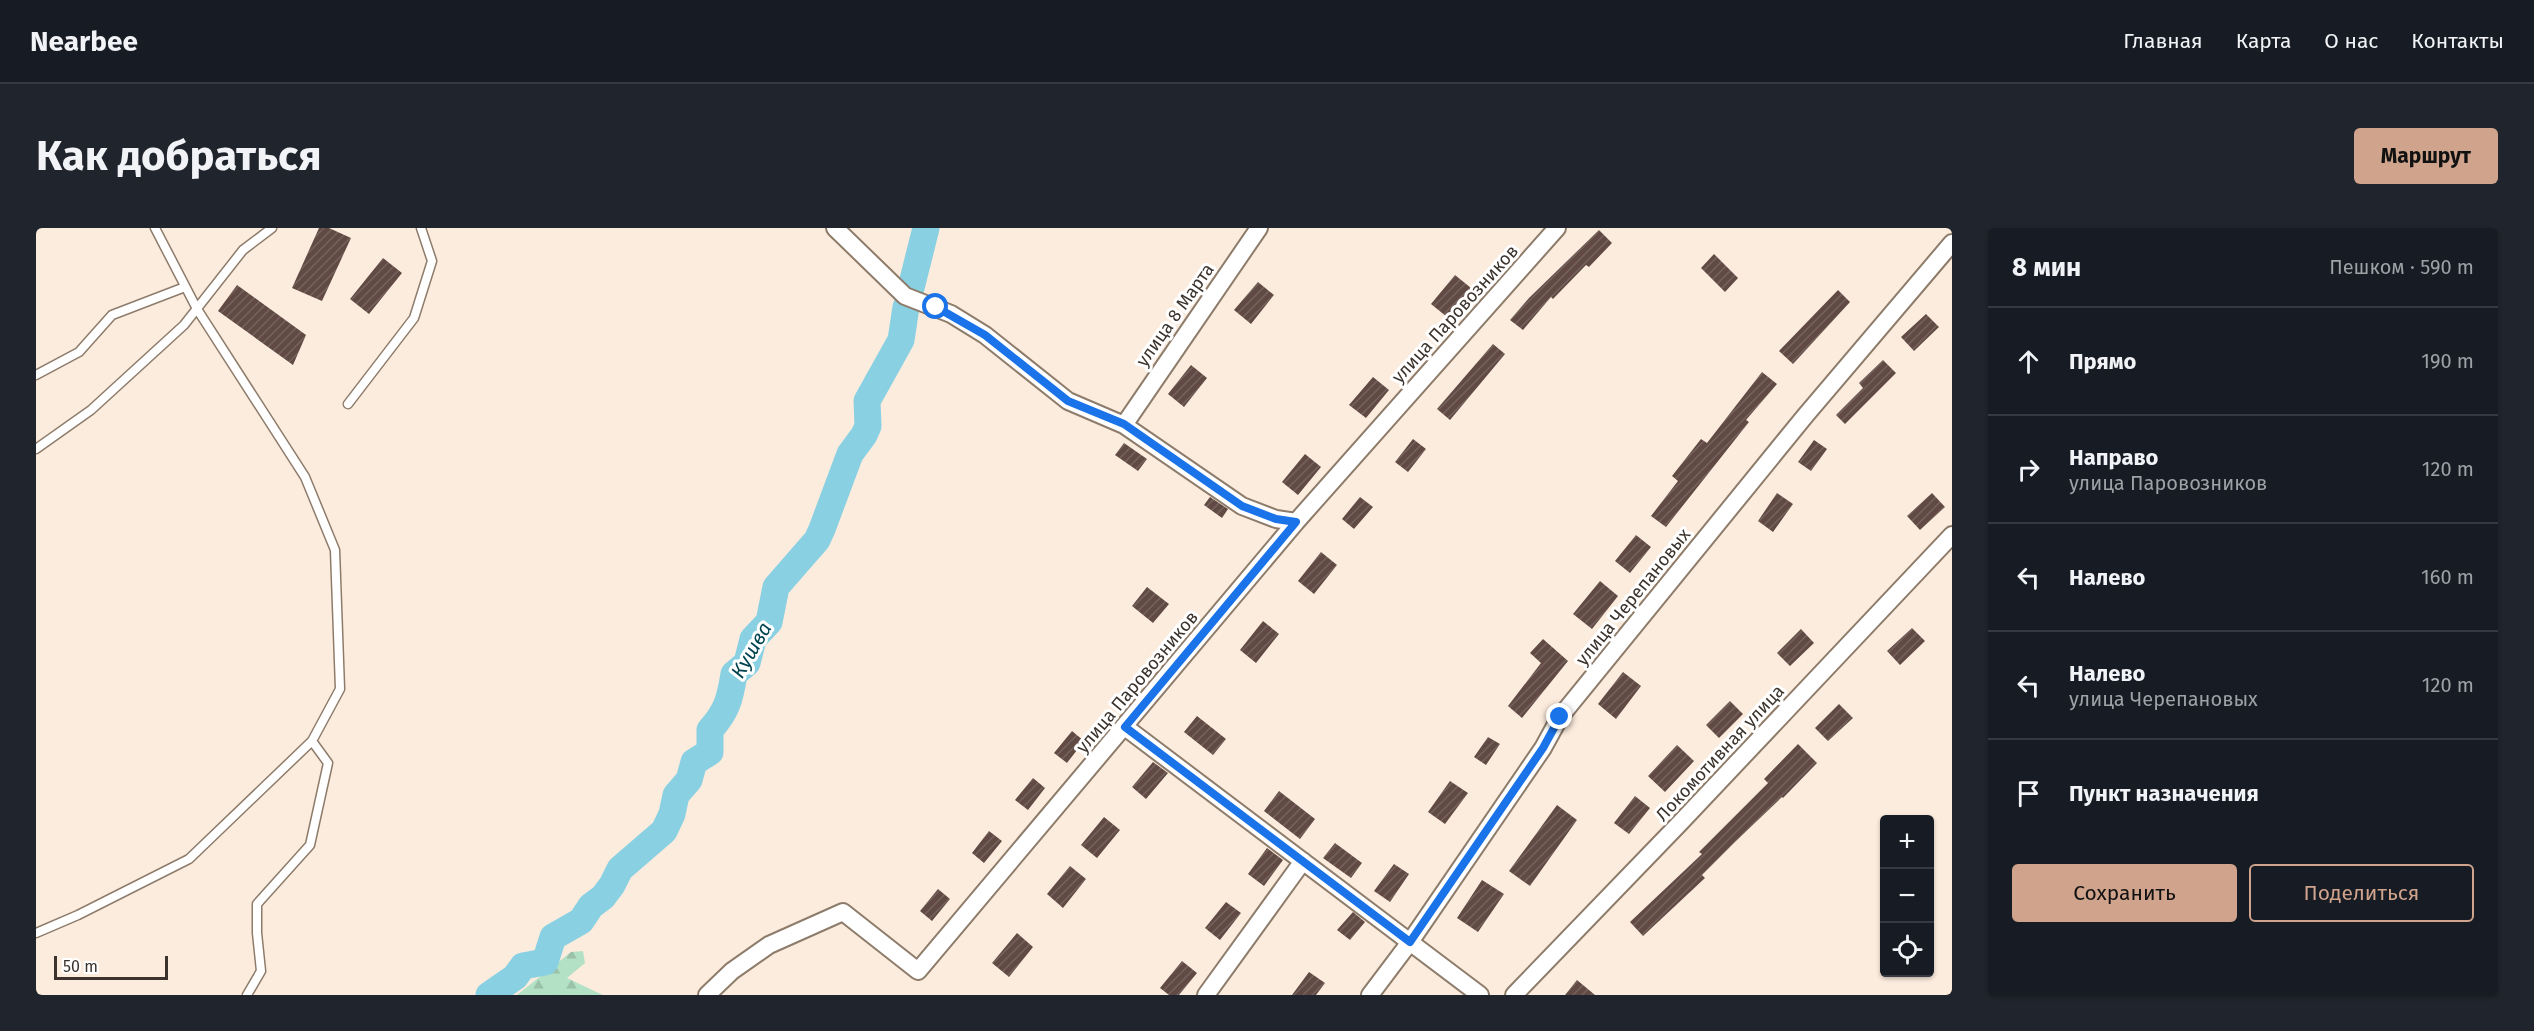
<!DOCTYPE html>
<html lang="ru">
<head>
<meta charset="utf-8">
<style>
	:root { --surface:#171b24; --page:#20242c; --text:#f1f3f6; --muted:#9ea1a6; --line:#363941; --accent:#cfa38c }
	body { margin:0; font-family:"Fira Sans",sans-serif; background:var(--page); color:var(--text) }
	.controls { position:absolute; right:18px; bottom:18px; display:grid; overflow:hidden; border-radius:6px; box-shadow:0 2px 4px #0004 }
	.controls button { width:54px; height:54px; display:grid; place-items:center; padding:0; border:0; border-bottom:2px solid var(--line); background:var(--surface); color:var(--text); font:30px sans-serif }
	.scale { position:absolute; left:18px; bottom:15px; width:114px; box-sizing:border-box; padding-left:6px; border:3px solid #3b332c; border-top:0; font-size:16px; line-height:21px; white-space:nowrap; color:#3b332c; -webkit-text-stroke:4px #fff; paint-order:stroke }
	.stop { position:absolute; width:18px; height:18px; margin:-14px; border:4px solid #1a73e8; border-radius:50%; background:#fff }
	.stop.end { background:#1a73e8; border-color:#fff; box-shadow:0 2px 6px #0008 }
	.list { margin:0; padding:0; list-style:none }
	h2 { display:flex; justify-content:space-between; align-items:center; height:78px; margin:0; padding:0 24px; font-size:26px }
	h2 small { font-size:20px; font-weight:400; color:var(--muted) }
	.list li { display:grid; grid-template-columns:39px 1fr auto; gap:18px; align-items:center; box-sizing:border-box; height:108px; padding:0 24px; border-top:2px solid var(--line) }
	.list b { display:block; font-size:22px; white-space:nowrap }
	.list p { margin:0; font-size:20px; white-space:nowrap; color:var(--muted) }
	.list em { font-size:20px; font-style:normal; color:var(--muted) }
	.actions { display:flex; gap:12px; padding:18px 24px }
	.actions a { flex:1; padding:14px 0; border:2px solid var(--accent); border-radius:6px; text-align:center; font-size:21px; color:var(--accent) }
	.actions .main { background:var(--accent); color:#111 }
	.icon { flex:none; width:33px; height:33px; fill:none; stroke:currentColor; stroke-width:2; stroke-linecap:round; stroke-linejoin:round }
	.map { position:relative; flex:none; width:1916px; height:767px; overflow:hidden; border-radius:6px }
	header { display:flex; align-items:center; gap:36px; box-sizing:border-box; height:84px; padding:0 30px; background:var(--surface); border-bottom:2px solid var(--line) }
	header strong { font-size:28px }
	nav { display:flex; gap:33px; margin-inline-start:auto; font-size:21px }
	.intro { display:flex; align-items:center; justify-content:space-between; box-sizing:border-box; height:144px; padding:0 36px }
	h1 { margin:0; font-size:42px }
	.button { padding:15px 27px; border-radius:6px; background:var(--accent); color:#111; font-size:21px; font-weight:700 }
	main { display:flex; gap:36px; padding:0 36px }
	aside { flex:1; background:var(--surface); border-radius:6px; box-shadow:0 2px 4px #0004 }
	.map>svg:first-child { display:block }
	.forest { fill:url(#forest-firs) }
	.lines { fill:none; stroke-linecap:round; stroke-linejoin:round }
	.river { stroke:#89d0e2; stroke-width:27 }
	.building { fill:url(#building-hatch) }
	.lane-casing { stroke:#8e7c6b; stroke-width:11 }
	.street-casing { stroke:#8e7c6b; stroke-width:20 }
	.lane { stroke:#fff; stroke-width:8 }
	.street { stroke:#fff; stroke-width:16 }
	.route { stroke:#1a73e8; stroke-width:8 }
	.labels { text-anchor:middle; stroke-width:6; stroke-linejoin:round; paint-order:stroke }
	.street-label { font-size:18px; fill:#3b332c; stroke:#fff }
	.water-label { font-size:20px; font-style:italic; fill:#00424f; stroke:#fff }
</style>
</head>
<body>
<header>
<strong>Nearbee</strong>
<nav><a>Главная</a><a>Карта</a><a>О нас</a><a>Контакты</a></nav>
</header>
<div class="intro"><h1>Как добраться</h1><a class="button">Маршрут</a></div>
<main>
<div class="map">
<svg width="1916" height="767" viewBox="0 0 1916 767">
	<defs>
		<pattern id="forest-firs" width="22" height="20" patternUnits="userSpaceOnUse" patternTransform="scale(1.5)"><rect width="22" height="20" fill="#b3e1c5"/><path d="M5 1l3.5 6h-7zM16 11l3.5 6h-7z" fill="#9bc2a9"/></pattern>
		<pattern id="building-hatch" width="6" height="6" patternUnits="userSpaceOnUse" patternTransform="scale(1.5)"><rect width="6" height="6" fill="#614a44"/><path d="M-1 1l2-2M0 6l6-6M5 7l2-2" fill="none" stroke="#75625d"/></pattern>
	</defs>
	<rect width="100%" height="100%" fill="#fcecde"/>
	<path class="forest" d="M547 723 549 735 531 750 567 767H481L535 724Z"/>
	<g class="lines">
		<path class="river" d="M875 60 890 0
			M453 767 479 749 487 738 509 734 517 709 545 693 555 678 567 669 576 657 584 641 628 603 636 586 640 567 653 552 658 534 674 524V502C691 483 694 471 698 446L711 435 717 411 733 394 740 359 781 312 786 301 814 226 828 207 832 198 831 173 865 112 870 79"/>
	</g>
	<path class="building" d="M283 0H293L315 10 286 73 256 60Z
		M1563 2 1576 15 1553 39 1550 37 1517 71 1515 69 1487 102 1474 92 1493 70Z
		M1678 26 1702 50 1689 64 1665 40Z
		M347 30 366 45 333 86 314 71Z
		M1419 47 1435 60 1411 89 1395 76Z
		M1222 54 1238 67 1215 96 1198 82Z
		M201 57 270 107 257 137 182 83Z
		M1802 62 1814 74 1757 136 1743 123Z
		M1890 86 1903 99 1878 123 1865 109Z
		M1457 116 1469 126 1414 192 1401 181Z
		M1847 132 1860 145 1809 196 1800 187 1827 160 1823 155Z
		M1155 137 1171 150 1148 179 1132 166Z
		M1726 144 1741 156 1710 192 1713 194 1630 299 1615 288 1642 253 1636 248 1665 211 1671 215Z
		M1337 149 1353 162 1330 190 1313 177Z
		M1377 211 1390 221 1372 244 1359 234Z
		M1778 212 1791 221 1775 243 1762 234Z
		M1088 215 1111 231 1102 243 1079 227Z
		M1269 226 1285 239 1262 267 1246 254Z
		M1741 265 1757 276 1737 304 1722 293Z
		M1896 265 1909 279 1884 302 1871 288Z
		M1174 269 1192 281 1186 290 1168 277Z
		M1324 269 1337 279 1318 301 1306 291Z
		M1600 307 1615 319 1594 345 1579 333Z
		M1285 324 1301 337 1278 366 1262 353Z
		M1564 353 1582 368 1556 401 1537 386Z
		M1111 359 1133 376 1117 395 1096 378Z
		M1227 393 1243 406 1220 435 1204 422Z
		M1876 400 1889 413 1864 437 1851 423Z
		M1765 401 1778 415 1754 438 1741 425Z
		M1507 411 1532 433 1486 490 1472 478 1505 435 1494 425Z
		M1587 444 1605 458 1580 491 1562 476Z
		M1694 473 1707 486 1683 510 1670 497Z
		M1803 476 1817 490 1792 513 1779 500Z
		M1161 488 1190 511 1177 527 1148 504Z
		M1036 503 1048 513 1031 535 1018 525Z
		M1452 509 1464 516 1450 537 1438 529Z
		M1762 516 1781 535 1747 570 1746 569 1700 613 1666 647 1669 650 1607 708 1594 694 1666 626 1663 624 1732 555 1728 551Z
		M1641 517 1658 533 1629 564 1612 548Z
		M1117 534 1132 545 1110 571 1096 559Z
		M997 550 1009 560 992 582 979 572Z
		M1414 553 1432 565 1409 596 1392 584Z
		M1243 563 1279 591 1264 611 1228 583Z
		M1599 568 1614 580 1593 606 1578 595Z
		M1521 577 1541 592 1494 658 1473 643Z
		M1068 589 1084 602 1061 630 1045 617Z
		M953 603 966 613 948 635 936 625Z
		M1299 615 1326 635 1315 650 1287 630Z
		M1231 620 1247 632 1228 658 1212 646Z
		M1358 636 1373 646 1354 674 1338 663Z
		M1034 638 1050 651 1027 680 1011 666Z
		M1446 652 1468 666 1442 704 1421 690Z
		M902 661 914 671 896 693 884 683Z
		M1190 674 1205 685 1184 712 1169 700Z
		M1317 684 1329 694 1314 712 1301 702Z
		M981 705 997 719 973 749 956 735Z
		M1146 733 1161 745 1143 767H1133L1124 760Z
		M1273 744 1289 755 1280 767H1256Z
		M1541 752 1559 767H1529Z"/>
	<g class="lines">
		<defs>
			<path id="lane" d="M0 147 43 124 76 87 149 59
				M312 176 378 90 396 33 385 0
				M0 221 55 182 148 97 207 22 236 0
				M0 705 42 687 153 631 276 513 304 461 299 322 269 249 161 81 119 0
				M211 767 225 743 221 705V676L274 617 292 535 276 513"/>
			<path id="street" d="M799 0 869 68 915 86 949 107 1032 173 1088 197 1206 278 1240 291 1260 294
				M1088 197 1223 0
				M1089 499 1444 767
				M671 767 696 743 733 717 807 684 882 743 1260 294 1521 0
				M1170 767 1267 633
				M1334 767 1374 714 1507 520 1524 489 1769 188 1916 15
				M1478 767 1644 595 1916 307"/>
		</defs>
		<use href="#lane" class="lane-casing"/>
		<use href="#street" class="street-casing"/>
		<use href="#lane" class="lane"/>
		<use href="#street" class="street"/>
	</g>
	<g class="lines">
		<path class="route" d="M900 79 949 107 1032 173 1088 196 1206 278 1240 291 1260 294 1089 499 1374 714 1507 520 1524 489"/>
	</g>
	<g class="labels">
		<g class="street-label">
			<text transform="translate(1419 86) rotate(-48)" y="6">улица Паровозников</text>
			<text transform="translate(1139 87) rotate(-55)" y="6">улица 8 Марта</text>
			<text transform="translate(1597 369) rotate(-51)" y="6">улица Черепановых</text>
			<text transform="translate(1101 454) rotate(-50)" y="6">улица Паровозников</text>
			<text transform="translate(1684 525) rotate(-47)" y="6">Локомотивная улица</text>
		</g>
		<g class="water-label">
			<text transform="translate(715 422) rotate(-60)" y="7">Кушва</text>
		</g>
	</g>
</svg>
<div class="controls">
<button>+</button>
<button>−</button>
<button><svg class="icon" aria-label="locate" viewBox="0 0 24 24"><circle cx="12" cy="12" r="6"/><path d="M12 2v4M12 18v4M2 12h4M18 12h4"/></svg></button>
</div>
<div class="scale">50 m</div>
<div class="stop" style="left:900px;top:79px"></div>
<div class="stop end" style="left:1524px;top:489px"></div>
</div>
<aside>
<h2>8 мин<small>Пешком · 590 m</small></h2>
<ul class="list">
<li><svg class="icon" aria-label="ahead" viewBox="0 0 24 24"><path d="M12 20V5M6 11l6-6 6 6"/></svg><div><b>Прямо</b></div><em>190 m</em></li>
<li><svg class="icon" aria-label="right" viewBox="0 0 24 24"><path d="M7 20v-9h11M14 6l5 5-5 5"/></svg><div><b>Направо</b><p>улица Паровозников</p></div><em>120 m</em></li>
<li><svg class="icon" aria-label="left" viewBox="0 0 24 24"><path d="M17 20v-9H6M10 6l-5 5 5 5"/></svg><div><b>Налево</b></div><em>160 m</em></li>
<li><svg class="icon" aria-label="left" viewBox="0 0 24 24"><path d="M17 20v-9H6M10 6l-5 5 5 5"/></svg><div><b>Налево</b><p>улица Черепановых</p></div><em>120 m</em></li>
<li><svg class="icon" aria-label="arrive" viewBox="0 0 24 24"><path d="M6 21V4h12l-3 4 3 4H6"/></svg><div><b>Пункт назначения</b></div></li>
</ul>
<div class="actions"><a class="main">Сохранить</a><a>Поделиться</a></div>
</aside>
</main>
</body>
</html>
